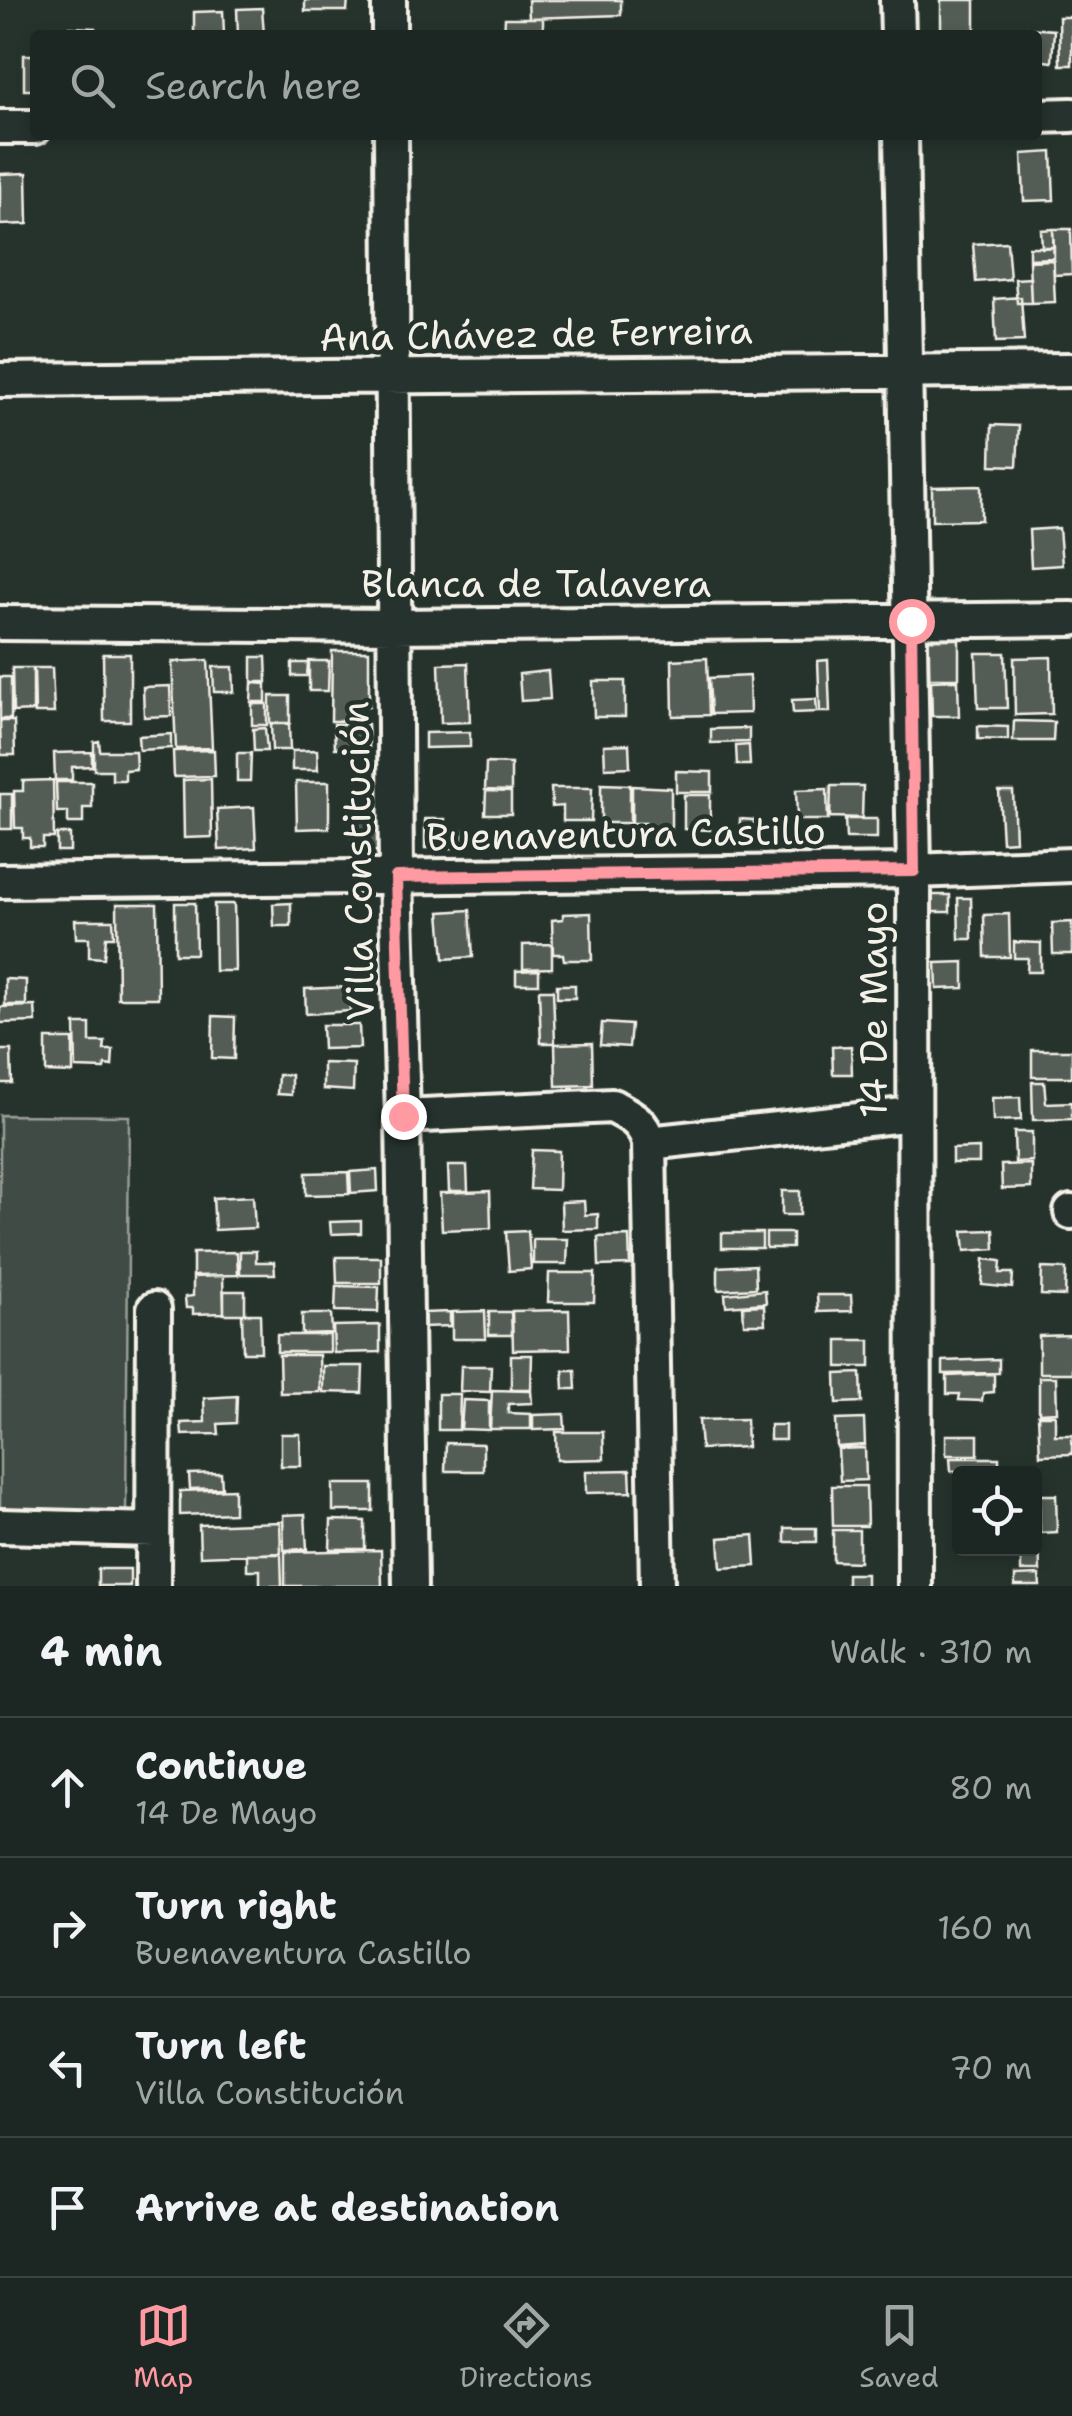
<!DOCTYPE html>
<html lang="en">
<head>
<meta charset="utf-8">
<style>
	:root { --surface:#1c2622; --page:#29322f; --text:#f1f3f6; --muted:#a0a5a5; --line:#3a4340; --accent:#ff9aa2 }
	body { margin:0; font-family:"Shantell Sans",sans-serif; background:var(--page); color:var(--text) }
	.controls { position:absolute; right:30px; bottom:30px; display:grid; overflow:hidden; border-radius:10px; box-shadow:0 5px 15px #0003 }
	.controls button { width:90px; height:90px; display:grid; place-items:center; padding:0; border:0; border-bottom:2px solid var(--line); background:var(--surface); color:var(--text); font:50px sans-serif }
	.stop { position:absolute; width:30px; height:30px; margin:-22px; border:8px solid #ff9aa2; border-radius:50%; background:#fff }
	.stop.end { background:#ff9aa2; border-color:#fff; box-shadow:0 2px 10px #0008 }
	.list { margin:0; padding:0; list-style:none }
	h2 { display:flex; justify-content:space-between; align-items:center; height:130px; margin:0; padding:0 40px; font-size:42px }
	h2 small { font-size:32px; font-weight:400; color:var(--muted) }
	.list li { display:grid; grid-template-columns:65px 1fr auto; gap:30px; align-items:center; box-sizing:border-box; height:140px; padding:0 40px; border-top:2px solid var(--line) }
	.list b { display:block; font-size:38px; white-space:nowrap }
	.list p { margin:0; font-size:32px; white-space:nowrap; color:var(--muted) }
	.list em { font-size:32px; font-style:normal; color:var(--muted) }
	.icon { flex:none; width:55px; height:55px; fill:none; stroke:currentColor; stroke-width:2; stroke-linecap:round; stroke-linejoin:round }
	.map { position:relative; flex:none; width:1072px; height:1586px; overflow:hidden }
	.search { position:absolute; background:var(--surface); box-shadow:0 5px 15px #0003; left:30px; right:30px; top:30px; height:110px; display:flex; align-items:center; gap:25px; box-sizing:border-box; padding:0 35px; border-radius:10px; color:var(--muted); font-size:38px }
	.sheet { height:690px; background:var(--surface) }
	nav { display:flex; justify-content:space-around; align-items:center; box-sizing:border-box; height:140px; border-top:2px solid var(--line); background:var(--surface); font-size:28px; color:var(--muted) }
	nav a { display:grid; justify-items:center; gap:5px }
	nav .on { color:var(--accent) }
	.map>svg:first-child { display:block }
	.green { fill:#414b45; stroke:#9a9e96; stroke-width:2.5 }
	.building { fill:#525c55; stroke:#f4f1e8; stroke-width:2.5 }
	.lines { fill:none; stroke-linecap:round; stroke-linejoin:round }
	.minor-casing { stroke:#f4f1e8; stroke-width:40 }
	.minor { stroke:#26332d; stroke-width:32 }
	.route { stroke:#ff9aa2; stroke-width:12 }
	.labels { text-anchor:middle; stroke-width:9; stroke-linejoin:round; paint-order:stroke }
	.street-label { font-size:38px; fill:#f4f1e8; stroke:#26332d }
</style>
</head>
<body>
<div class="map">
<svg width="1072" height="1586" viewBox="0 0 1072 1586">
	<rect width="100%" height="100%" fill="#26332d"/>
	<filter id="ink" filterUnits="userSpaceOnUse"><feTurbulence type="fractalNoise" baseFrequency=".01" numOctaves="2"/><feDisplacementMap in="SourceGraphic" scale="20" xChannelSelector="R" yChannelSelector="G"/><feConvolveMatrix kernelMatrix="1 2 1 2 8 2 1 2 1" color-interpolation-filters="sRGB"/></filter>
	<g filter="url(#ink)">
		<path class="green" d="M0 1115 129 1116 126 1518 0 1515Z"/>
		<path class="building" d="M305 0H348L347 11H305Z
			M528 0H621V15L529 18Z
			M941 0H975V35H941Z
			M262 8 264 35H238L237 9Z
			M223 11 224 35H194V12Z
			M1059 17H1072V65H1060Z
			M505 18H543V35H504Z
			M68 27 95 28 94 35H67Z
			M1026 28 1054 30 1052 62 1037 60V35H1026Z
			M24 55H35V90H24Z
			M1052 152 1054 200 1024 201 1022 154Z
			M27 173 28 224 0 225V174Z
			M1053 229H1071L1072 274 1054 275Z
			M1053 229 1054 247 1042 248 1041 230Z
			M1007 242 1010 279 976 282 973 244Z
			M1029 247H1054V258L1029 259Z
			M1053 260 1055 302 1031 303 1029 261Z
			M1030 278 1031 303H1017L1015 279Z
			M1021 297 1024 341 996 342 994 299Z
			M992 425 1019 426 1017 466 991 465Z
			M981 486V520L932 521V487Z
			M1059 528 1062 565 1031 567 1029 530Z
			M926 638H959V678H926Z
			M332 651H369V706H355V721H331Z
			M976 653H1005L1007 708H978Z
			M103 654H130V721H104Z
			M252 657H266L267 682H252Z
			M1051 657 1052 714 1015 715 1014 658Z
			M707 658 709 715 673 716 672 660Z
			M208 660 212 748 176 749 172 662Z
			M828 660 830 712H820L818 661Z
			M309 661H329L328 691H309Z
			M292 663H308L307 676H292Z
			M468 663 470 722 441 723 439 664Z
			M213 667H233L234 692H214Z
			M12 668H33V711L13 712Z
			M34 668H52L54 713H35Z
			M548 671 550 699 521 701 519 674Z
			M749 676 750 713 711 714 709 678Z
			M0 677H11V719H0Z
			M958 680 959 716H932L931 681Z
			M593 681H625V717H594Z
			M252 683 266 684V702H251Z
			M170 686 171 716 144 717 143 687Z
			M270 696H290V723H270Z
			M816 699 817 712 793 713 792 700Z
			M252 704H267V725H252Z
			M0 721H14L15 755H1Z
			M1014 721 1054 722 1053 741H1013Z
			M271 724H289L290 750H272Z
			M334 724H368L369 747 335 748Z
			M978 726 1008 727V740L978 739Z
			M265 728 267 751H254L253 729Z
			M749 728V742L711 743V729Z
			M470 732V747L425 748V733Z
			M171 734V748L139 750 138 736Z
			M99 741 100 751H135L136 769 125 770V780H112V770H94V742Z
			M629 744 630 767 605 768 604 745Z
			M749 745 750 765H737L736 746Z
			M214 750 215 776 174 777 173 751Z
			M317 750 318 770H292V751Z
			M92 752V766L72 767V780H55L54 753Z
			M237 753H251L250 781H237Z
			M486 763 511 764V791L485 790Z
			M676 771 712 772V792H676Z
			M211 779 212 837 184 838 183 780Z
			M53 780 54 838H43V847H30V838H23V828H15L14 791H23V781Z
			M56 782H92V808H83V823H68V812H57Z
			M296 782H329V828L297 829Z
			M601 784 630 785V823H601Z
			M632 786 671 788V836L646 835V823H632Z
			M831 786H863L862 818 830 817Z
			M551 788H592L591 821H563V806L552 807Z
			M827 789 828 820H797L796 790Z
			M486 791 511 792V814H485Z
			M999 791H1013L1015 841 1002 842Z
			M0 794H12V829H0Z
			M684 795H710V830L684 829Z
			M254 807 256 848 219 850 217 809Z
			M377 818 378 851 352 852 351 819Z
			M425 819H445V831H462V848H425Z
			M740 819 754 820 753 845 739 844Z
			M845 819H877V838H846Z
			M57 834H70V851H57Z
			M931 895H950V912H931Z
			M958 898H971L972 939H959Z
			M175 903H195L196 954H175Z
			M291 903V926H274L273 904Z
			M117 904H157L158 998H118Z
			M214 904H234L235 971H215Z
			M470 910 473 957 444 959 440 912Z
			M591 913 592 960H564L563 954H553L552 920 563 919V914Z
			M1009 914 1010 957H985L984 915Z
			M75 920H113L114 937H106L104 958 89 957V938H76Z
			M1072 922V954H1053L1052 923Z
			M1014 942 1041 943V972H1027L1028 958H1014Z
			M552 944V968L523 969V945Z
			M964 962V988L937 989 936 963Z
			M539 970V984H516V971Z
			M5 979 26 980V1005H5Z
			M557 985H575V998H557Z
			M348 987 350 1011 306 1014 305 989Z
			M539 990H553L555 1043H541Z
			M35 1006 36 1022 0 1023V1007Z
			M213 1016 235 1017 234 1059 212 1058Z
			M602 1023 631 1025 629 1047 600 1045Z
			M75 1024H90V1042H105L104 1050H113L112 1066 105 1065 104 1069 76 1068Z
			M322 1025H359L360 1048 323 1049Z
			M46 1039H73V1073L46 1072Z
			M592 1043 593 1085 556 1086 555 1044Z
			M851 1046 852 1074H833L832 1047Z
			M0 1050H11L12 1083H0Z
			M1032 1050H1072V1077H1032Z
			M323 1063 354 1064 353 1091 323 1089Z
			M278 1075H291V1095L277 1094Z
			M1032 1082H1044L1046 1103 1072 1102V1119L1033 1120Z
			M1020 1097 1021 1120 993 1121 992 1098Z
			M1014 1132H1032V1161L1015 1162Z
			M979 1148V1163H952V1149Z
			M532 1150 559 1151 558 1190 530 1189Z
			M1031 1164V1188L1002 1189 1001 1165Z
			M448 1166H467L468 1191H449Z
			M377 1170 378 1191 351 1193 350 1172Z
			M348 1172 349 1194 306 1195V1173Z
			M490 1191 491 1228 442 1230 440 1193Z
			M782 1191H800V1215H782Z
			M253 1196 255 1228 215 1230 213 1198Z
			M584 1201 585 1215 598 1214V1229L562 1230 561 1202Z
			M361 1221V1233L331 1234 330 1222Z
			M994 1230 995 1249 965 1251 963 1231Z
			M528 1231 531 1269 509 1271 506 1232Z
			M722 1233H762V1248H722Z
			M766 1233H792V1248H766Z
			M629 1236 630 1265 599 1266 598 1237Z
			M533 1239H568L567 1264H533Z
			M240 1251H256V1262H274L275 1274H240Z
			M237 1252 238 1275 193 1276V1253Z
			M336 1257H381V1283H337Z
			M984 1259 1001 1261 1000 1273H1013L1012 1288 982 1285Z
			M755 1265 756 1288 718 1290V1267Z
			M1042 1268 1066 1269 1065 1296 1041 1295Z
			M549 1273H595L594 1302H548Z
			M223 1276 224 1313 193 1314V1308H186L185 1297 193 1296V1277Z
			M336 1286 379 1287 378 1312 335 1311Z
			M765 1290 766 1303 726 1306 725 1294Z
			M224 1291H245V1314H224Z
			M817 1295H851L852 1311 818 1312Z
			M764 1305 765 1324H744L743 1306Z
			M569 1310 570 1349 513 1350 512 1311Z
			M485 1311 486 1339H452V1312Z
			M450 1312V1326L423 1327V1313Z
			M489 1312H511L512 1335H489Z
			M242 1314H260L261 1352H243Z
			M302 1314H331L332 1333 302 1334Z
			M380 1325V1352L334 1353 333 1326Z
			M277 1335H330V1352H277Z
			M1072 1335V1373H1039V1336Z
			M838 1340H870V1367H838Z
			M279 1355H319L320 1392 280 1393Z
			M511 1355H532L531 1389H511Z
			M999 1359V1373L943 1374V1361Z
			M323 1366H363L362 1393 323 1392Z
			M461 1366H491L490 1392 460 1391Z
			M563 1370H575L576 1389H564Z
			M861 1373 862 1402 837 1403 836 1374Z
			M994 1374V1392L983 1393 982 1401 959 1400 960 1394H947V1376Z
			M1039 1377H1056L1057 1412 1039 1413Z
			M492 1390 531 1391 532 1403 508 1404V1413L531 1414V1429H490Z
			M438 1394H460L459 1430H438Z
			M237 1396 236 1423 218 1424 219 1434 182 1435 181 1423 205 1422 204 1398Z
			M463 1400 489 1401V1430L461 1429Z
			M564 1414 565 1429 533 1430V1415Z
			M1038 1415H1055V1435H1072V1454L1040 1455Z
			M746 1419 747 1447 701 1449 699 1420Z
			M864 1419 865 1445 837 1447 836 1420Z
			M770 1425H785V1440H770Z
			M556 1432H603L604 1459 557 1460Z
			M281 1434H300L301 1466H281Z
			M946 1435H978V1455H946Z
			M446 1443 483 1444V1471H445Z
			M865 1448 866 1480 840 1481 838 1449Z
			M950 1458H999V1474H964V1471H951Z
			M630 1470 631 1492 586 1493V1471Z
			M221 1473 222 1488 190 1489 189 1474Z
			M333 1484H373V1511H333Z
			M832 1486H866L867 1526H833Z
			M234 1489V1513L180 1515V1491Z
			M1039 1495H1056L1057 1532 1040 1533Z
			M305 1514 307 1549 284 1550 283 1515Z
			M331 1520 365 1521V1549H330Z
			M280 1522 281 1553 200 1556 199 1525Z
			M785 1528H816V1542H785Z
			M833 1530H859V1562L833 1561Z
			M754 1535 756 1566 721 1568 719 1538Z
			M1034 1537H1039L1040 1571H1021V1548H1034Z
			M381 1550 382 1586H285V1552Z
			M247 1554H281L282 1586H260V1570H247Z
			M98 1569H130V1586H98Z
			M847 1574H866V1586H847Z
			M1039 1575 1040 1586H1015V1576Z"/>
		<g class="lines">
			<defs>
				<path id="minor" d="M389 0V35
					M897 0 898 35
					M1037 116 1072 115
					M0 127H35
					M391 135 396 877 403 1116 410 1586
					M901 135 914 871 915 1586
					M0 380 1072 370
					M0 623 394 626 1072 619
					M0 881 914 871 1072 865
					M403 1116 612 1106C631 1116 643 1121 649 1143L913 1114
					M649 1143 657 1586
					M1071 1212H1072
					M0 1526 153 1530
					M153 1586 154 1309"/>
			</defs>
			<use href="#minor" class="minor-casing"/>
			<use href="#minor" class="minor"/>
		</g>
	</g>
	<g class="lines" filter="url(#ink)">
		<path class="route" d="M403 1116 396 877 914 871 911 621"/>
	</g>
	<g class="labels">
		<g class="street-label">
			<text transform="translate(536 334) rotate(-1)" y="13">Ana Chávez de Ferreira</text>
			<text x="536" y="597">Blanca de Talavera</text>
			<text transform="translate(626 834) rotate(-1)" y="13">Buenaventura Castillo</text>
			<text transform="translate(358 861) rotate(-91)" y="13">Villa Constitución</text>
			<text transform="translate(874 1010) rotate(-90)" y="13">14 De Mayo</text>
		</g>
	</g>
</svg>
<div class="controls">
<button><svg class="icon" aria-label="locate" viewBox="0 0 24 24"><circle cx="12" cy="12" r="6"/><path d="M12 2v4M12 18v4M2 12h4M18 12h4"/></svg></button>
</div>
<div class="stop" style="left:911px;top:621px"></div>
<div class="stop end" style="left:403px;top:1116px"></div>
<div class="search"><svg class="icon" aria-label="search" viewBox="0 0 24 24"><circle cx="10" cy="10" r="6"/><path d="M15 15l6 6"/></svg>Search here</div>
</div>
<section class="sheet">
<h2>4 min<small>Walk · 310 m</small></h2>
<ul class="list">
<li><svg class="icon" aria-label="ahead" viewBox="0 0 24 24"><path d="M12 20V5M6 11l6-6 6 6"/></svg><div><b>Continue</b><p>14 De Mayo</p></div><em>80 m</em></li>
<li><svg class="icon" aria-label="right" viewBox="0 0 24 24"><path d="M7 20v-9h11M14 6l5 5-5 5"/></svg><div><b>Turn right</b><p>Buenaventura Castillo</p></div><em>160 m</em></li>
<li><svg class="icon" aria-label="left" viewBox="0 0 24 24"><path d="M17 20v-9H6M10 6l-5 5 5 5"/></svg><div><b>Turn left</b><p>Villa Constitución</p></div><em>70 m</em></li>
<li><svg class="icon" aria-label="arrive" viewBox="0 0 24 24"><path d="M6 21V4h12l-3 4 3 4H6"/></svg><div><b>Arrive at destination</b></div></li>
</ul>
</section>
<nav>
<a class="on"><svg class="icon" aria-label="map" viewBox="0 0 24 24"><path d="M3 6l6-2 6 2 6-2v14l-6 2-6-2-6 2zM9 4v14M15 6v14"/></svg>Map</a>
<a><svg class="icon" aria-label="directions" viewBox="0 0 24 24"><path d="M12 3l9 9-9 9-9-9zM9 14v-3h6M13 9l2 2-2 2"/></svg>Directions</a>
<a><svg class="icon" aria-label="saved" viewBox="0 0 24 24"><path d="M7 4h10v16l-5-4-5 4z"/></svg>Saved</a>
</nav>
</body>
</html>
